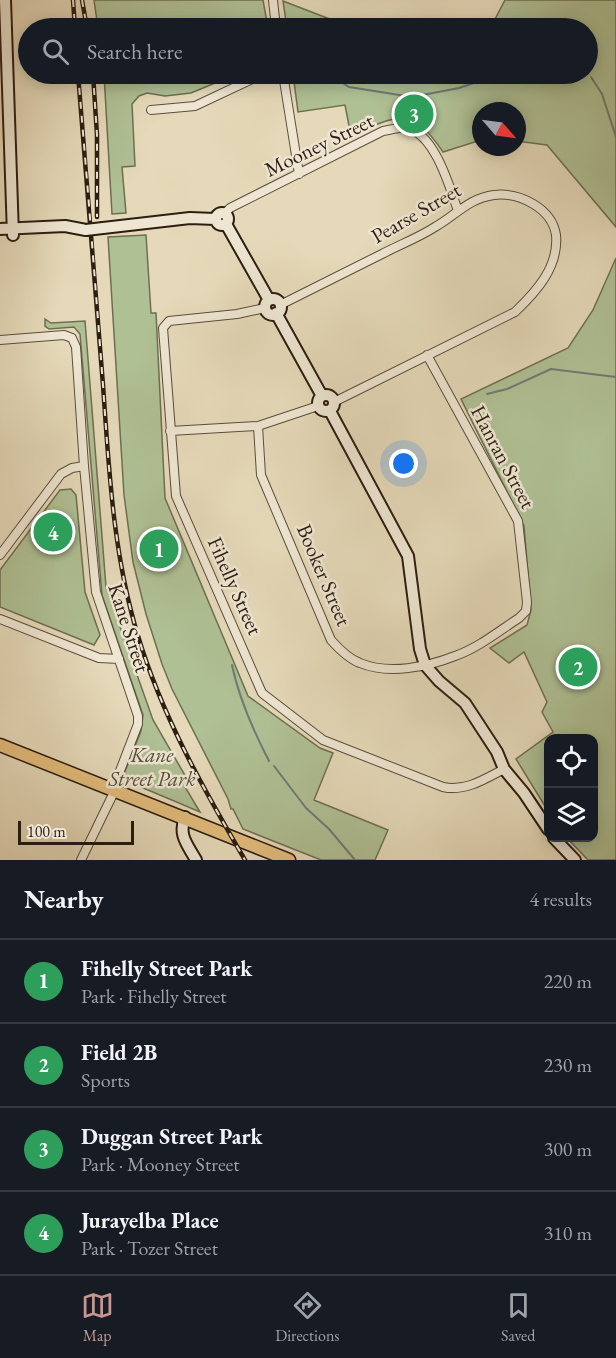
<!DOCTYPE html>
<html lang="en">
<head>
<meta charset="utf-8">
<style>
	:root { --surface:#171b24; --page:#242831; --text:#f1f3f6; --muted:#9ea1a6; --line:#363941; --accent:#c59692 }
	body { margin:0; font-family:"EB Garamond",serif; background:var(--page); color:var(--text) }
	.controls { position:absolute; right:18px; bottom:18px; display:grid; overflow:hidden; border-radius:12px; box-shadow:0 3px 15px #0003 }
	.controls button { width:54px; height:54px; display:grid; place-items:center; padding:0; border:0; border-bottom:2px solid var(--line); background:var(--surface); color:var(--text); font:30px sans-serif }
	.compass { position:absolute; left:472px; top:102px; width:54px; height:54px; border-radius:50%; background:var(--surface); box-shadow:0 3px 15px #0003; rotate:118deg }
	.scale { position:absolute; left:18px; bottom:15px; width:116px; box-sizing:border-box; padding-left:6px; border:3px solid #2c1e11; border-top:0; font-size:16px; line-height:21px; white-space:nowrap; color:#2c1e11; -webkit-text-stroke:4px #eee6d2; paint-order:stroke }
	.you { position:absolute; left:404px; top:464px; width:21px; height:21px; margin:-15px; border:4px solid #fff; border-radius:50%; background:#1a73e8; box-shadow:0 0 0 9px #1a73e833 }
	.badge { display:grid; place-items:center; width:39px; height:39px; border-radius:50%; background:var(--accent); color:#fff; font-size:20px; font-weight:700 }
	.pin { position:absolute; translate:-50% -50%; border:3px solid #fff; box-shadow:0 2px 6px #0006 }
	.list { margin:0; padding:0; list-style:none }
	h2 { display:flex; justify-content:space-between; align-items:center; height:78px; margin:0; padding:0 24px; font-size:26px }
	h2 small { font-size:20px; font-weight:400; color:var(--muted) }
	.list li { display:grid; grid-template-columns:39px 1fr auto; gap:18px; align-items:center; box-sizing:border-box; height:84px; padding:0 24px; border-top:2px solid var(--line) }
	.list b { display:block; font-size:22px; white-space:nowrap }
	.list p { margin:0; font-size:20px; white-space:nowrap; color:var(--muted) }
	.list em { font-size:20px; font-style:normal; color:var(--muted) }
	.icon { flex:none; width:33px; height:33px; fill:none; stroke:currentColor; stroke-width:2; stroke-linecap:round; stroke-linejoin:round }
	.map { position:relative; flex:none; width:616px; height:860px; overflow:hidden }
	.search { position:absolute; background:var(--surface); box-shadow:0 3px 15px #0003; left:18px; right:18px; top:18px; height:66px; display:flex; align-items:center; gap:15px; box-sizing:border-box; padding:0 21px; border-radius:33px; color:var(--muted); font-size:22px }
	.sheet { height:414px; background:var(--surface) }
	nav { display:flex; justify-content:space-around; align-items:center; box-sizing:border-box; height:84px; border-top:2px solid var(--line); background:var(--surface); font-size:16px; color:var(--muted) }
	nav a { display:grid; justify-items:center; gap:3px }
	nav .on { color:var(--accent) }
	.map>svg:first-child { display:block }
	.green { fill:#afc094; stroke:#6e6f52; stroke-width:1.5 }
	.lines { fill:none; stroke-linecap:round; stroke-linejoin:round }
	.stream { stroke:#6f7a77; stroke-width:2 }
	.street-casing { stroke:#5a4d3b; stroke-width:10 }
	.secondary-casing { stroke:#2c1e11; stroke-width:14 }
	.primary-casing { stroke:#2c1e11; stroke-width:15 }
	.street { stroke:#eee6d2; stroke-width:8 }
	.secondary { stroke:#eee6d2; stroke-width:10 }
	.primary { stroke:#e2bc7c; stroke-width:12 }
	.rail-casing { stroke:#2c1e11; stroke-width:4.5 }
	.rail { stroke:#eee6d2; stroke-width:2; stroke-dasharray:7; stroke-linecap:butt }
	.secondary-bridge-casing { stroke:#2c1e11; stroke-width:14; stroke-linecap:butt }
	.secondary-bridge { stroke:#eee6d2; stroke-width:10 }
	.labels { text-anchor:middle; stroke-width:5; stroke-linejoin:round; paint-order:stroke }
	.street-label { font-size:21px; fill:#2c1e11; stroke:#eee6d2 }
	.park-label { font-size:21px; font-style:italic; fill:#534f38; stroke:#eee6d2 }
</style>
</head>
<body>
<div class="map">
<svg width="616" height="860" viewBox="0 0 616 860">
	<rect width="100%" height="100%" fill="#e5d9b9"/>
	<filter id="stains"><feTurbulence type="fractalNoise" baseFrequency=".00333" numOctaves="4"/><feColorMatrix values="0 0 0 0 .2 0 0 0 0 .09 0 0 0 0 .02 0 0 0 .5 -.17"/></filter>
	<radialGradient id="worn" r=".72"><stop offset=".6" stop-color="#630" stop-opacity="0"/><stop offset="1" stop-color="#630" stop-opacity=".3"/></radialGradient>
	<path class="green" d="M94 0H263L268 28H98Z
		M505 0H616V227L547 145 517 141V111H481V140L443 152C411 104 396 116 351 136L345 105 298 112 293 74H588V28H481L493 23Z
		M283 1 353 28H287Z
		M104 74H237L191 93 165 96 147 93 139 96 132 104 135 166 122 167 126 213 112 214Z
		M146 235 151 313H156L165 498 248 696 320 748 333 753 314 800 388 830 375 860H321L243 829 233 809H231L228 799 172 689 162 664 146 614 133 562 124 495 108 237Z
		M616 258V860H588L567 838H594V738H548V811L516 759 553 732 542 712 547 702 524 652 509 663 490 648 527 625 531 610 524 526 461 399 568 348 593 310Z
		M45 319 51 323 85 321 106 587 153 720 190 784 185 787 200 812 122 779 141 731 143 715 102 595 80 334 74 327 49 329 45 326Z
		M71 489 76 495 85 592 100 635 94 645 0 607V570L60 490Z"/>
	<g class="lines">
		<path class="stream" d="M329 74 349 87 412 97 459 88 500 74
			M591 77 602 94 616 137
			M487 394 507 389 551 369 616 377
			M232 665C239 699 253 730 269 761
			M274 766 306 808 329 829 355 860"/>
		<defs>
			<path id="street" d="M273 0 276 28
				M283 74 299 174
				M151 110 195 106 263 74
				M225 213 230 208 383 131C390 130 399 127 407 128 435 134 450 188 458 211
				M280 305C314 288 348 271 382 254 399 245 418 238 435 227 455 216 469 198 494 195 519 192 552 208 556 235 559 267 536 292 515 312L334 402
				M265 308 237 314 169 321 163 328 176 496 262 693 323 740 443 787C465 792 485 779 504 769
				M0 340 64 335 72 338 76 347 84 466 96 592 138 716V724L113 789
				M258 426 261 475 331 640C339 649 349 659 360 663 389 675 427 667 455 656 478 648 499 631 519 618L526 611 527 602 518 521 427 355
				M170 431 258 426 318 406
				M0 555 61 474 72 468 84 466
				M0 619 99 658 119 659
				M81 860 115 790"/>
			<path id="secondary" d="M5 0 13 235
				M216 219a6 6 0 1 1 12 0a6 6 0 1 1-12 0Z
				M226 224 269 300
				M103 228 190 218 215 219
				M0 229 65 226 86 230
				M265 307a8 8 0 1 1 16 0a8 8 0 1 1-16 0Z
				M276 313 322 396
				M318 403a8 8 0 1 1 16 0a8 8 0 1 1-16 0Z
				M330 411 408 556 420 649 425 665 439 681 465 703 497 752 504 769 524 793 548 829
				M185 817C178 835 187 844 196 860
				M554 838 575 860"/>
			<path id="primary" d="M0 745 289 860"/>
		</defs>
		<use href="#street" class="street-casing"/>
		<use href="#secondary" class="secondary-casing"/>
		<use href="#primary" class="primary-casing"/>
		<use href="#street" class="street"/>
		<use href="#secondary" class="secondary"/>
		<use href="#primary" class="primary"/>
		<defs>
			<path id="rail" d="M73 0 75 28
				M82 0 87 28
				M78 74C87 177 95 281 103 385 109 470 113 554 138 636 162 716 203 788 245 860
				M93 74 97 135V217"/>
		</defs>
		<use href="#rail" class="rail-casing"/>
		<use href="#rail" class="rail"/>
		<defs>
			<path id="secondary-bridge" d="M86 230 103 228"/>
		</defs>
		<use href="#secondary-bridge" class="secondary-bridge-casing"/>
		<use href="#secondary-bridge" class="secondary-bridge"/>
	</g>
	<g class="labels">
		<g class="street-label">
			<text transform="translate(319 145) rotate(-26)" y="7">Mooney Street</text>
			<text transform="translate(416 213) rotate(-30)" y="7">Pearse Street</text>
			<text transform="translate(503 457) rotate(62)" y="7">Hanran Street</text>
			<text transform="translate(324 575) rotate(67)" y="7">Booker Street</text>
			<text transform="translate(235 586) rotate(66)" y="7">Fihelly Street</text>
			<text transform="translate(129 628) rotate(72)" y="7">Kane Street</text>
		</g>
		<g class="park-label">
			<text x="152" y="762">Kane<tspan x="152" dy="24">Street Park</tspan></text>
		</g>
	</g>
	<rect width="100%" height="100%" filter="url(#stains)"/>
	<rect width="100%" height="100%" fill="url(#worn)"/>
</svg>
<div class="controls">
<button><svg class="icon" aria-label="locate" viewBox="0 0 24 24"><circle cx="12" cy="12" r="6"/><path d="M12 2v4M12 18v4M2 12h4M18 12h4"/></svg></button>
<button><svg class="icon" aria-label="layers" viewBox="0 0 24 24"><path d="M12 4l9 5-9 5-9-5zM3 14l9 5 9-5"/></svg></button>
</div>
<svg class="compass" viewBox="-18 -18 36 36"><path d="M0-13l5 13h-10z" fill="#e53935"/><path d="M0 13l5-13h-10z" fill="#9ea1a6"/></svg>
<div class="scale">100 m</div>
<div class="you"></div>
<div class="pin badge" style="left:159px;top:549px;background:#2e9e5b">1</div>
<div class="pin badge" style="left:578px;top:667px;background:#2e9e5b">2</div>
<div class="pin badge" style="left:414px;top:114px;background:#2e9e5b">3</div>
<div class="pin badge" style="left:53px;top:532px;background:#2e9e5b">4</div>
<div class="search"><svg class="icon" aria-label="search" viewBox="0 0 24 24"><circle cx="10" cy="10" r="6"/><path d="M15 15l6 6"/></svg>Search here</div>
</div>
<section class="sheet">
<h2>Nearby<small>4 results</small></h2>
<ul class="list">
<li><span class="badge" style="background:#2e9e5b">1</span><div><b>Fihelly Street Park</b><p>Park · Fihelly Street</p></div><em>220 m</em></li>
<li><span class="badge" style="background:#2e9e5b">2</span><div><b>Field 2B</b><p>Sports</p></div><em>230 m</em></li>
<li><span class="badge" style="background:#2e9e5b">3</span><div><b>Duggan Street Park</b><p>Park · Mooney Street</p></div><em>300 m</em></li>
<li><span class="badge" style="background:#2e9e5b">4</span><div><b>Jurayelba Place</b><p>Park · Tozer Street</p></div><em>310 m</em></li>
</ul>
</section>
<nav>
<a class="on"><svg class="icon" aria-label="map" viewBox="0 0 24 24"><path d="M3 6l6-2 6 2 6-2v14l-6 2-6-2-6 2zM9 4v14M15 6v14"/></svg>Map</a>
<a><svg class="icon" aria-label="directions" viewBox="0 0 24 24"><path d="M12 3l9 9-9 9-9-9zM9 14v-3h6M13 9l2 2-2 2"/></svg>Directions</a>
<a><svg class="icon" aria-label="saved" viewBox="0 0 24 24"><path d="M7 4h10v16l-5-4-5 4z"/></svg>Saved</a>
</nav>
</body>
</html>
